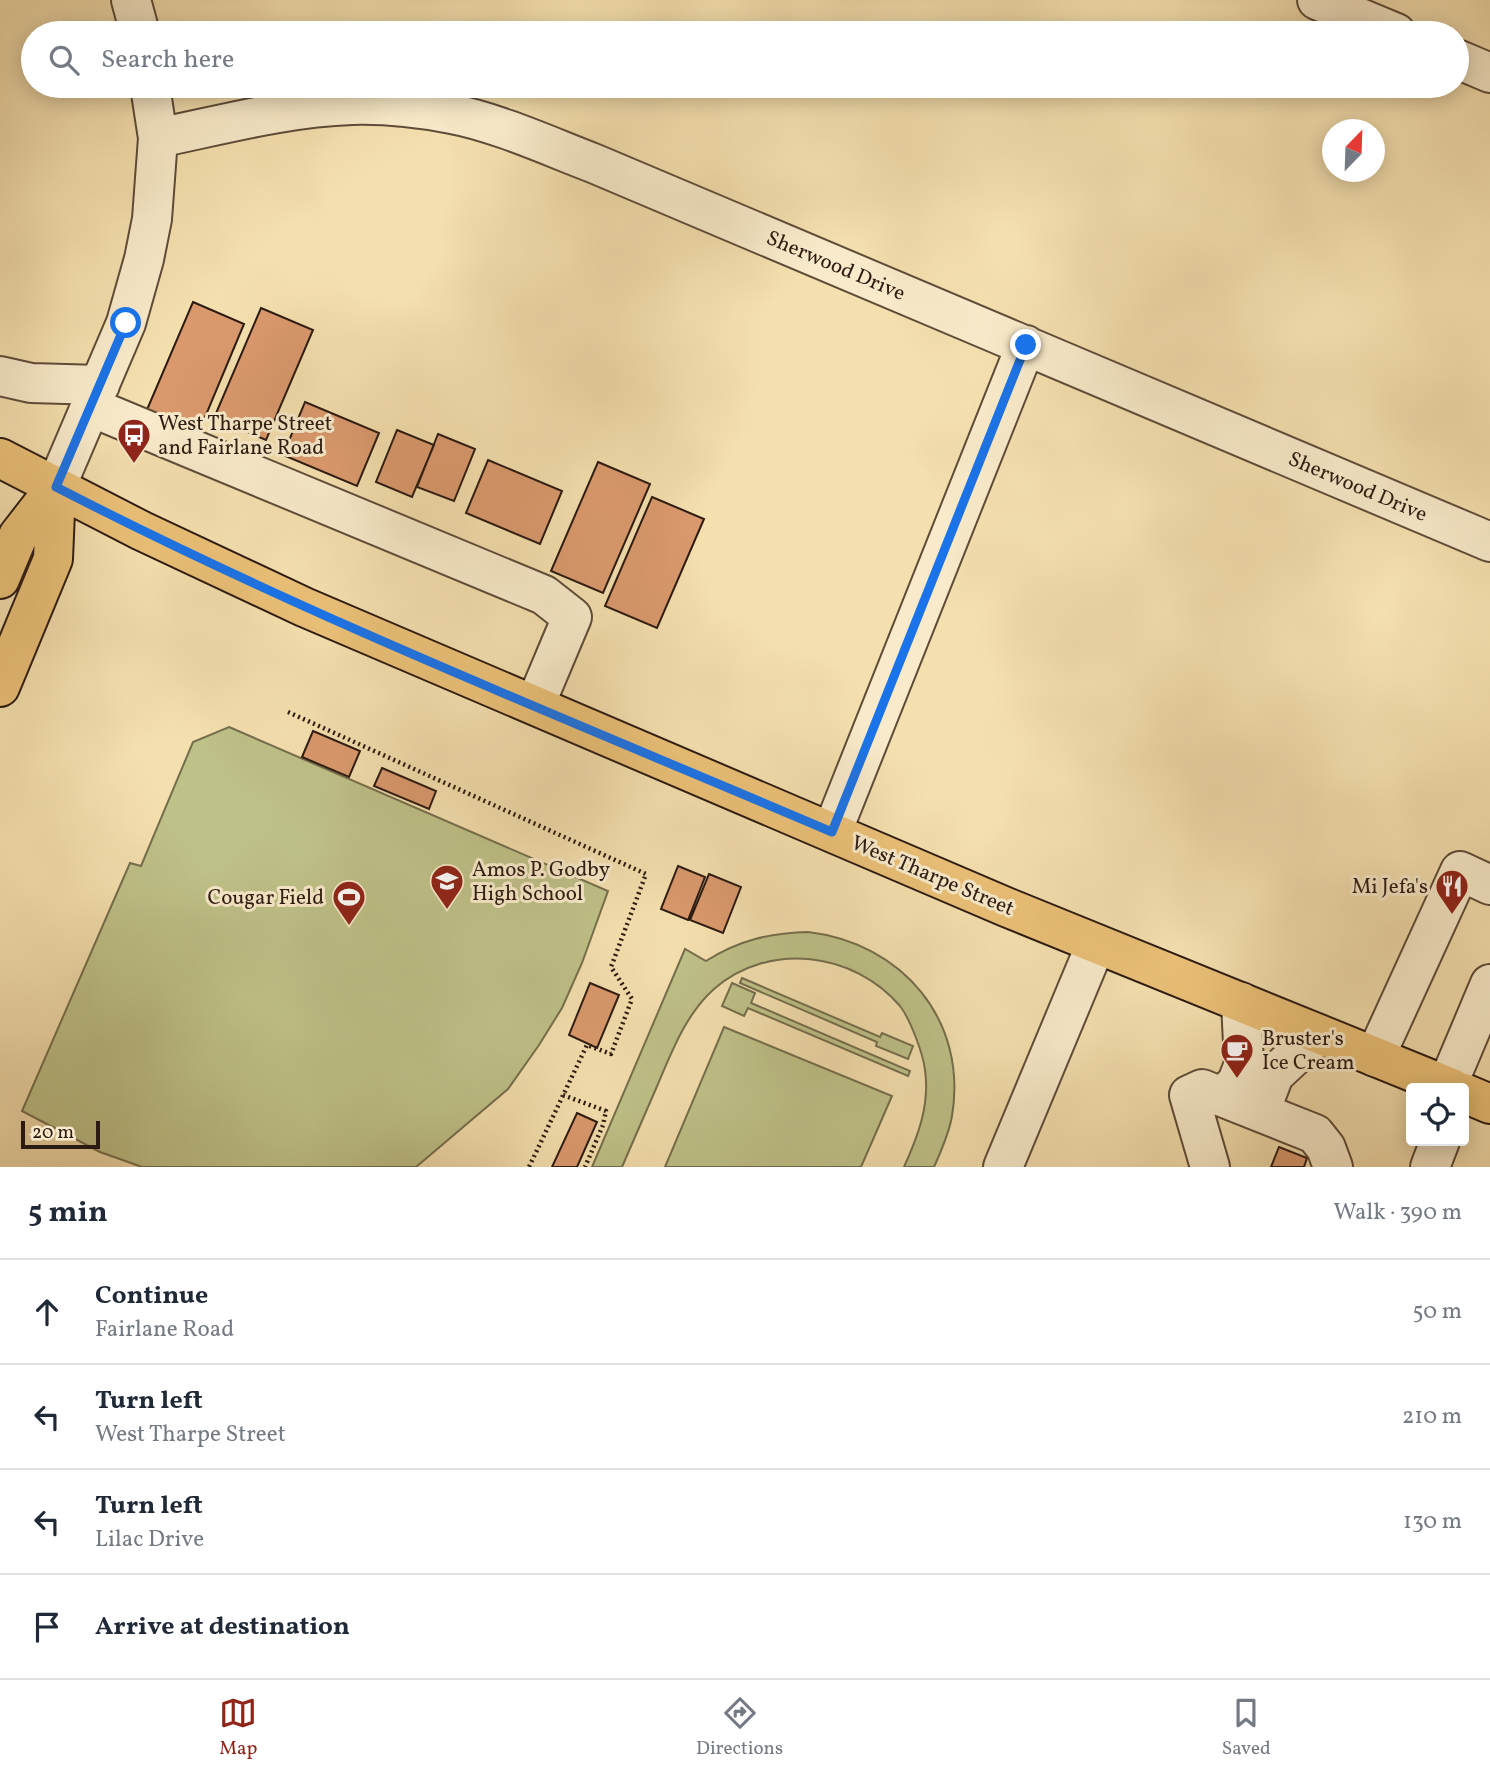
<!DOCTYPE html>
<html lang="en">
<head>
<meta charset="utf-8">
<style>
	:root { --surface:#fff; --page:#f2f2f3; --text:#1f2937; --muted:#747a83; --line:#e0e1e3; --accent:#8f2418 }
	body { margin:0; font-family:Vollkorn,serif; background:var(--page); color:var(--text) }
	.controls { position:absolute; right:21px; bottom:21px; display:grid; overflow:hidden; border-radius:7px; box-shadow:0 4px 18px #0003 }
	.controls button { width:63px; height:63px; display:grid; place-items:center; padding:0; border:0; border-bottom:2px solid var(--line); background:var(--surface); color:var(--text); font:35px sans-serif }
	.compass { position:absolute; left:1322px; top:119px; width:63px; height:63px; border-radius:50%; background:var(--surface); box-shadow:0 4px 18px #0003; rotate:23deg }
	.scale { position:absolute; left:21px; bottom:18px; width:79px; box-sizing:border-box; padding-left:7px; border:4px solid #2c1b12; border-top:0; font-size:19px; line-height:24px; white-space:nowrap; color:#2c1b12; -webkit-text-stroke:5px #f8eaca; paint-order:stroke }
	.stop { position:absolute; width:21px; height:21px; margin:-16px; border:5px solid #1a73e8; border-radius:50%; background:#fff }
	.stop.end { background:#1a73e8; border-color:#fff; box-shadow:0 2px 7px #0008 }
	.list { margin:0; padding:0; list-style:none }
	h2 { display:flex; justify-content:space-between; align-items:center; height:91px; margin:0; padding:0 28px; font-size:30px }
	h2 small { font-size:23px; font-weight:400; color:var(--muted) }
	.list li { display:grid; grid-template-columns:46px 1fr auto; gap:21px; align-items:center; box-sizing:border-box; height:105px; padding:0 28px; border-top:2px solid var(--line) }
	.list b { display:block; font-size:26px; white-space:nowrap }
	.list p { margin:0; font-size:23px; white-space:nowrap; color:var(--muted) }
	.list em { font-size:23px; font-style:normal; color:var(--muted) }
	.icon { flex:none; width:38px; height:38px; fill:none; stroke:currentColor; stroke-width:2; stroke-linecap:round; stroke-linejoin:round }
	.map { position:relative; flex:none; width:1490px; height:1167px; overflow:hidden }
	.search { position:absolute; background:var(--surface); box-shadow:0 4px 18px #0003; left:21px; right:21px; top:21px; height:77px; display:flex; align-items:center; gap:18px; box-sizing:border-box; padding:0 24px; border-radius:38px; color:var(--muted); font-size:26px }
	.sheet { height:511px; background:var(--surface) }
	nav { display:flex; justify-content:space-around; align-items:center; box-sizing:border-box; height:98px; border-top:2px solid var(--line); background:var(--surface); font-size:19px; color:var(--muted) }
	nav a { display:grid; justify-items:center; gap:4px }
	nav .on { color:var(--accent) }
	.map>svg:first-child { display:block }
	.green { fill:#bec188; stroke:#756e4d; stroke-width:2 }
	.building { fill:#da996d; stroke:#2c1b12; stroke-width:2 }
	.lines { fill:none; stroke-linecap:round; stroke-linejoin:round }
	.minor-casing { stroke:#5e4c39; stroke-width:42 }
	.major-casing { stroke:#2c1b12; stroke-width:42 }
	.path { stroke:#2c1b12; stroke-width:4.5; stroke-dasharray:2 3.5; stroke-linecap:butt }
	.minor { stroke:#f8eaca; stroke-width:38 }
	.major { stroke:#eac077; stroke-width:38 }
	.route { stroke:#1a73e8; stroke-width:9 }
	.labels { text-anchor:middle; stroke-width:6; stroke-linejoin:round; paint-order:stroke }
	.street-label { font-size:21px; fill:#2c1b12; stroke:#f8eaca }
	.poi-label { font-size:21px; fill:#2c1b12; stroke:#f8eaca; text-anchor:start }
</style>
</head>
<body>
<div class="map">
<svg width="1490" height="1167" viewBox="0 0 1490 1167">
	<rect width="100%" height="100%" fill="#f4dfae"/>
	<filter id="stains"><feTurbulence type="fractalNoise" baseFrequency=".00286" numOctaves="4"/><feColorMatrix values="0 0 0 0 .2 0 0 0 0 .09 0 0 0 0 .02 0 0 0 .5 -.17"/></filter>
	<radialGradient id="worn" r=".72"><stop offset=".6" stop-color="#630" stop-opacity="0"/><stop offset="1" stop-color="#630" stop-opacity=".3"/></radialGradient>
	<path class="green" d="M229 727 608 891 582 963 562 1008 539 1045 508 1089 416 1167H142L100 1152 22 1111 130 863 141 866 193 742Z
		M808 932C902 943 968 1020 952 1116 949 1134 941 1151 934 1167H904C918 1136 930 1105 925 1070 923 1053 910 1019 900 1006 854 952 769 941 714 989 686 1014 672 1051 658 1084 646 1112 634 1139 622 1167H592L685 949 706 961C739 940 770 933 808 932Z
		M742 978 880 1037 882 1033 913 1046 908 1059 876 1046 877 1042 740 983Z
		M732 983 755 993 751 1003 910 1071 908 1076 748 1008 744 1016 722 1006Z
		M724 1027 892 1096 861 1167H665Z"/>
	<path class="building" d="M193 302 244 324 198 434 146 412Z
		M261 308 313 330 266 440 214 418Z
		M305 402 379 433 357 486 283 455Z
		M397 430 434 445 412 497 376 482Z
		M438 434 475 449 454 501 417 487Z
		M488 460 562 491 540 544 466 513Z
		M598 462 650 484 603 593 551 571Z
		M652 497 704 519 657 628 605 606Z
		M313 731 360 751 349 777 302 757Z
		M382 768 436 791 429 809 374 786Z
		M678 866 705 877 688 920 661 909Z
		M709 874 741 887 723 933 690 920Z
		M590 983 619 995 597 1048 569 1035Z
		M577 1113 597 1122 577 1167H552Z
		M1279 1147 1307 1158 1304 1167H1271Z"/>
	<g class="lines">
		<defs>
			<path id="minor" d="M131 0 140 33
				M1317 0 1396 33
				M1457 59 1490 73
				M158 138C221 125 287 107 352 105 385 104 420 108 452 114 496 122 551 147 593 163L1490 542
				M0 376 31 383 100 385
				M91 407 544 595 572 617 535 705
				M56 487 126 323 144 259 152 219 158 138 150 86
				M832 832 1026 345
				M1375 1057 1460 871 1490 885
				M1447 1086 1490 984
				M1223 1097 1237 1082 1244 1064 1241 1002
				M1260 1112 1274 1075 1318 1034
				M1003 1167 1096 944
				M1210 1167 1189 1095 1202 1089 1315 1134 1326 1148 1333 1167
				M1430 1167 1440 1141"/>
			<path id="major" d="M0 458 142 531 304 607 1006 907 1452 1088
				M0 579 18 536 56 487
				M0 687 53 559 56 487
				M1464 1093 1490 1104"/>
		</defs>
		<use href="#minor" class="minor-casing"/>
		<use href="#major" class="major-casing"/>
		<path class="path" d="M288 712 646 874 611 967 632 999 611 1054 587 1045 529 1167
			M563 1095 606 1111 603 1125 585 1167"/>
		<use href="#minor" class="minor"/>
		<use href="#major" class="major"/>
	</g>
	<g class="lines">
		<path class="route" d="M126 323 56 487C308 617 572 721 832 832L1026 345"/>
	</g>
	<defs>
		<symbol id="bus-pin" viewBox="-11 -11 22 30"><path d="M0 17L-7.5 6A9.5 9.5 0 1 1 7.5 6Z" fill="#8f2418" stroke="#f8eaca"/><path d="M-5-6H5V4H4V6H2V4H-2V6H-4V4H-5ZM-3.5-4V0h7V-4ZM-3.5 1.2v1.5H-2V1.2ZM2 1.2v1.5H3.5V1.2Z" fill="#fff"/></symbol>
		<symbol id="school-pin" viewBox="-11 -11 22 30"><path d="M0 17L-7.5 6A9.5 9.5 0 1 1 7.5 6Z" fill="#8f2418" stroke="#f8eaca"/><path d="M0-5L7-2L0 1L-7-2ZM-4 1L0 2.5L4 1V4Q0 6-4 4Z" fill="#fff"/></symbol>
		<symbol id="restaurant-pin" viewBox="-11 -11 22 30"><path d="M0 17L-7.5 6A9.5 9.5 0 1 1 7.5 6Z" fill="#8f2418" stroke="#f8eaca"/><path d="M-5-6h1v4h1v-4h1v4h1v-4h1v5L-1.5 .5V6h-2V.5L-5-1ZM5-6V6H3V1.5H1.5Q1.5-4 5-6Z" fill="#fff"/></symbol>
		<symbol id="stadium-pin" viewBox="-11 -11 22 30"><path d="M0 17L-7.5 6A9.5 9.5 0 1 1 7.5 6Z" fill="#8f2418" stroke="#f8eaca"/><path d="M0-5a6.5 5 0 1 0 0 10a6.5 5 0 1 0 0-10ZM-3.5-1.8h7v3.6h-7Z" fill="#fff"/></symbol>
		<symbol id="cafe-pin" viewBox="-11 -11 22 30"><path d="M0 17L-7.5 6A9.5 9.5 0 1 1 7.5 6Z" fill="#8f2418" stroke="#f8eaca"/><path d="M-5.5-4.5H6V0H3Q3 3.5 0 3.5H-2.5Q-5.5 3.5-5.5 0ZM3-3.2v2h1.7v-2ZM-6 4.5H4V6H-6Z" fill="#fff"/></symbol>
	</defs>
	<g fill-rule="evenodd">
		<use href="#bus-pin" x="115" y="416" width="38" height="52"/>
		<use href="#school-pin" x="428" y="862" width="38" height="52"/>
		<use href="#restaurant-pin" x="1433" y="867" width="38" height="52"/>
		<use href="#stadium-pin" x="330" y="878" width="38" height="52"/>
		<use href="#cafe-pin" x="1218" y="1031" width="38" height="52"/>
	</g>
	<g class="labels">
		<g class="street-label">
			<text transform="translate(836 265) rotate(23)" y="7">Sherwood Drive</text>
			<text transform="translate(1358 486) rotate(23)" y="7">Sherwood Drive</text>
			<text transform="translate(933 875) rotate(23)" y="7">West Tharpe Street</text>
		</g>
		<g class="poi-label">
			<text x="158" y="430">West Tharpe Street<tspan x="158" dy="24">and Fairlane Road</tspan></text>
			<text x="472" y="876">Amos P. Godby<tspan x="472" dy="24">High School</tspan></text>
			<text x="1428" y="893" text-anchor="end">Mi Jefa's</text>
			<text x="324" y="904" text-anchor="end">Cougar Field</text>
			<text x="1262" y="1045">Bruster's<tspan x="1262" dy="24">Ice Cream</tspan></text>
		</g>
	</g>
	<rect width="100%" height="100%" filter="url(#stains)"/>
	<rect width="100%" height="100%" fill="url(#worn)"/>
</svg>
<div class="controls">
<button><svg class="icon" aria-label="locate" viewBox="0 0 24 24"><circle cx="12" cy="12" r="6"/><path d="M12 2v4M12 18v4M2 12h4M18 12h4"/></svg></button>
</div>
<svg class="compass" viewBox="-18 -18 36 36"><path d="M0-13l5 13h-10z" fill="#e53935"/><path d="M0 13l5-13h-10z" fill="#747a83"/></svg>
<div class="scale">20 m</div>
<div class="stop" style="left:126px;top:323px"></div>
<div class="stop end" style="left:1026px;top:345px"></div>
<div class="search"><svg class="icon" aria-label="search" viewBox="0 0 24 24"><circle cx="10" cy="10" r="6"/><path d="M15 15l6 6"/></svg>Search here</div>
</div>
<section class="sheet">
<h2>5 min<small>Walk · 390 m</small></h2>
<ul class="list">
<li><svg class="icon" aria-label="ahead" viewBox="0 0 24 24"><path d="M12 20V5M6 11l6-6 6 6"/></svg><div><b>Continue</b><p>Fairlane Road</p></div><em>50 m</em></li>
<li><svg class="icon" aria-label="left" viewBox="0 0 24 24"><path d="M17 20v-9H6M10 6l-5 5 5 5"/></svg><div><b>Turn left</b><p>West Tharpe Street</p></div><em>210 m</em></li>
<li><svg class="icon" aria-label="left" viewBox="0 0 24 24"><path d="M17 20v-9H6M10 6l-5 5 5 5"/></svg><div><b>Turn left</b><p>Lilac Drive</p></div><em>130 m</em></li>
<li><svg class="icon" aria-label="arrive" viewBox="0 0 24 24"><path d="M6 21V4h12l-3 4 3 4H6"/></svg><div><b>Arrive at destination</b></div></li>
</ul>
</section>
<nav>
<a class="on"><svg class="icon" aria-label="map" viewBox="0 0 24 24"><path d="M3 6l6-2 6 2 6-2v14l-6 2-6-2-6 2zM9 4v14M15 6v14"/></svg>Map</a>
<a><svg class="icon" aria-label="directions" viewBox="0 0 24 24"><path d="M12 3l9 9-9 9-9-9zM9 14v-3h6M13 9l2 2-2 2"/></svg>Directions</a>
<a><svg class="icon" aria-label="saved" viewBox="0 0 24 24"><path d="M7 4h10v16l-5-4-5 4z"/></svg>Saved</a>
</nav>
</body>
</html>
